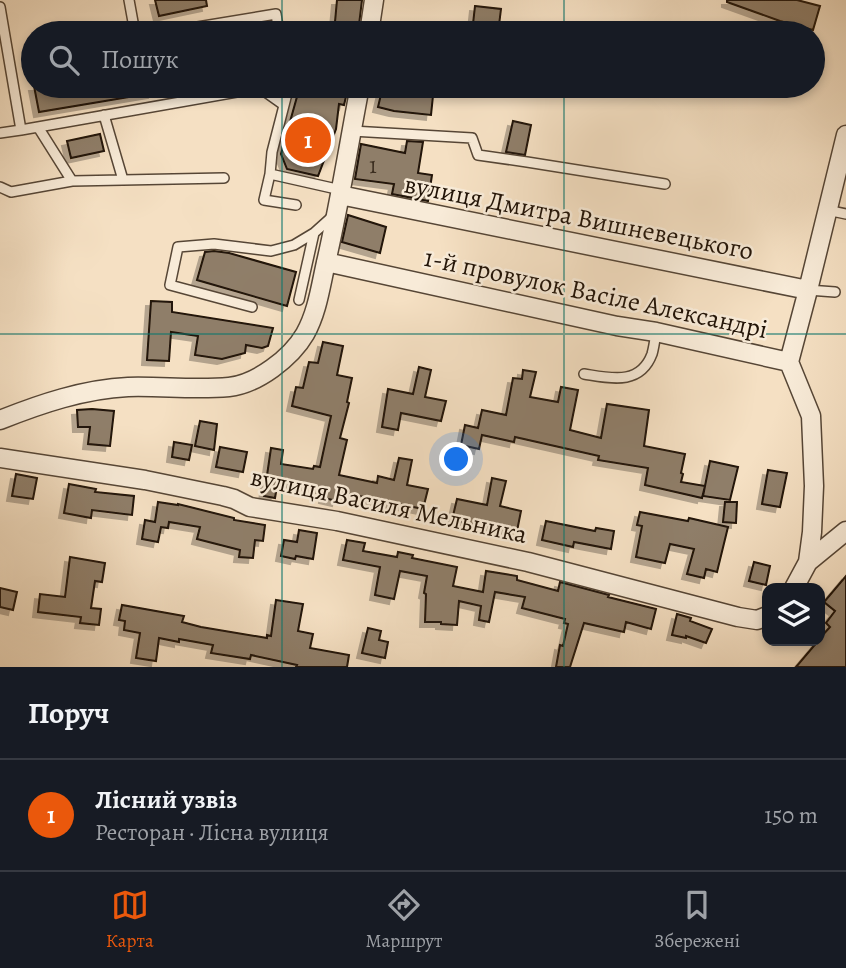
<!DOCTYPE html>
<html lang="uk">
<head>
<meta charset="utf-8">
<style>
	:root { --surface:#171b24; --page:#20242c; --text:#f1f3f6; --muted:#9ea1a6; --line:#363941; --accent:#ea580c }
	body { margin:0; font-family:Alegreya,serif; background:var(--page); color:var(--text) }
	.controls { position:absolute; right:21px; bottom:21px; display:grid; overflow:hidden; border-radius:14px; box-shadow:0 4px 10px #0003 }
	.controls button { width:63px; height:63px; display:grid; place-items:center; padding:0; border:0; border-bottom:2px solid var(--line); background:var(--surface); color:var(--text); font:35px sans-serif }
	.you { position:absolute; left:457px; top:460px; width:24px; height:24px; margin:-18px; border:5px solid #fff; border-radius:50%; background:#1a73e8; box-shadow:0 0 0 10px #1a73e833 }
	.badge { display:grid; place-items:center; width:46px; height:46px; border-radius:50%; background:var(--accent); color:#fff; font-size:23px; font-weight:700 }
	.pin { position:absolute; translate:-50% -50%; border:4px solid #fff; box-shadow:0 2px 7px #0006 }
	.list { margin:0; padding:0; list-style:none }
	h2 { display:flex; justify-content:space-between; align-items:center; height:91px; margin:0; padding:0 28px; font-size:30px }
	h2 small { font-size:23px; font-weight:400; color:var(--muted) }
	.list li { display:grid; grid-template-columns:46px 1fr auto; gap:21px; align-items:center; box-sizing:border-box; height:112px; padding:0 28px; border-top:2px solid var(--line) }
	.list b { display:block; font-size:26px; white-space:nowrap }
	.list p { margin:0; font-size:23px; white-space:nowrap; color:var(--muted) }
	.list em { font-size:23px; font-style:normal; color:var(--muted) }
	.icon { flex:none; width:38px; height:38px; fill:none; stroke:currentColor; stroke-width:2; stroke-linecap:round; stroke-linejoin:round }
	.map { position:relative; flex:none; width:846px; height:667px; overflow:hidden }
	.search { position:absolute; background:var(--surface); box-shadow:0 4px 10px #0003; left:21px; right:21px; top:21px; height:77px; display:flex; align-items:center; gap:18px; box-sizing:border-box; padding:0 24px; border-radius:38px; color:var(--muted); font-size:26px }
	.sheet { height:203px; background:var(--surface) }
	nav { display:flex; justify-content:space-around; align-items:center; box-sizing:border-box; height:98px; border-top:2px solid var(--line); background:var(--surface); font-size:19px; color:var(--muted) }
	nav a { display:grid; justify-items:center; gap:4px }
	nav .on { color:var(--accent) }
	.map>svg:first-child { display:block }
	.building { fill:#8f7e69; stroke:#211307; stroke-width:2; filter:url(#shadow) }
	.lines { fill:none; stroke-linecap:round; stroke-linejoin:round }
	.lane-casing { stroke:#564636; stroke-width:12 }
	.street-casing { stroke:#564636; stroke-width:21 }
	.lane { stroke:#f8ebd8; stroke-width:9 }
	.street { stroke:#f8ebd8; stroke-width:18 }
	.grid { fill:none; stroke:#0f766e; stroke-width:2; stroke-opacity:0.55 }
	.labels { text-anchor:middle; stroke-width:5; stroke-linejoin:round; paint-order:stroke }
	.number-label { font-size:23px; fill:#3c2e20 }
	.street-label { font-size:26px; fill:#211307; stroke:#f8ebd8 }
</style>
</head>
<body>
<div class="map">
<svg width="846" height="667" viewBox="0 0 846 667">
	<defs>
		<filter id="shadow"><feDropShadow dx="-5" dy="5" stdDeviation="0" flood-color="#0004"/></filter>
	</defs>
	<rect width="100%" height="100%" fill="#f5e0c3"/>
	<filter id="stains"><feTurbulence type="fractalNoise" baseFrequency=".00286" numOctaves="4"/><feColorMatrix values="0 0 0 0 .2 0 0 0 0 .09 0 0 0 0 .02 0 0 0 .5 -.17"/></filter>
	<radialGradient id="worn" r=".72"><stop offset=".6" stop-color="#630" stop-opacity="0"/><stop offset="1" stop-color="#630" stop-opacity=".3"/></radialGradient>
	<path class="building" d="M155 0H206L207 6 159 16Z
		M337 0H362L358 33H334Z
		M727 0H797L820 6 813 30 780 21 727 2Z
		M475 6 501 9 498 33H472Z
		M34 86H152L153 93 39 112Z
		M300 86H339L348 88 344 105 339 104 336 129 318 176 287 169 281 154Z
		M383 86 415 90V86H434L431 115 394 111 378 107Z
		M513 121 531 125 525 155 506 152Z
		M100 134 104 151 71 158 67 141Z
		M407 141 423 142 418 173 432 175 428 201 392 194 394 184 355 179 361 144 405 153Z
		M348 215 386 227 380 253 342 242Z
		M214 251 229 253 296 272 287 306 197 280 205 252Z
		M151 301 172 302V312L273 328 268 346 262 348 246 345 245 353 222 359 195 355 198 336 171 332 169 361 147 360Z
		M323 342 343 346 337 375 352 378 347 402 349 403 340 438 347 440 339 475 377 483 378 476 394 480 399 458 412 460 407 485 428 489 423 509 339 492 337 501 324 498 326 489 278 480 275 498 264 496 271 448 283 450 281 464 313 469 314 466 320 467 331 416 292 406 296 387 303 388 309 362 318 363Z
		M419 367 431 370 425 397 446 401 441 421 401 413 398 430 382 427 388 389 413 394Z
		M523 370 536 372 530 397 558 402 561 387 578 390 570 430 601 438 607 404 649 410 644 446 685 454 681 473 683 474 681 482 705 486 702 498 645 485 648 468 598 460 599 456 515 437 514 442 482 435 479 449 461 445 465 425 478 428 482 410 506 415 513 378 522 379Z
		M92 409 114 411 110 446 88 444 90 427H78L77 410Z
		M200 421 217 424 214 450 195 446Z
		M174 442 192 445 189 460 172 457Z
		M220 447 247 452 243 472 216 467Z
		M710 461 738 467 730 500 703 496Z
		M768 470 787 473 780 507 762 504Z
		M16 474 37 478 33 499 12 496Z
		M492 478 506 481 500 506 521 511 517 531 480 523V527L452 520 457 499 487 505Z
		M69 484 96 489 95 492 134 496 132 515 92 510 91 518 64 513Z
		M158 502 178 505V504L234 518V520L265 525 263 541 255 540 253 558 239 557 240 550 197 539 200 527 169 522 168 528 161 527 158 542 142 539 145 520 155 522Z
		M725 502H737L736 523 723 522Z
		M640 512 688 521 689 518 728 527 717 572 706 569 704 578 687 574 694 549 670 544 665 563 636 557 642 526 637 525Z
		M546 521 595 531 596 528 614 531 611 549 574 542 573 547 542 540Z
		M299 530 317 533 313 559 296 556 295 559 281 556 284 540 297 542Z
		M347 540 365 543 363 551 397 557 398 552 413 555 412 558 457 567 453 586 483 592 486 571 517 576V580L558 591 560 582 609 595 608 597 656 609 651 629 626 622 624 632 584 623 570 667H556L560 645 563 646 568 624 564 623 565 619 522 608 525 597 495 592 489 622 479 620 481 606 459 601 457 625 441 624V622H425L426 594 424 593 427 576 400 571 394 599 375 595 380 567 343 560Z
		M70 557 105 563 102 582 95 581 91 608 101 609 99 625 80 623 81 617 38 612 40 594 65 597Z
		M754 562 770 566 766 585 749 581Z
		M846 576V667H796L818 641H820V638L830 627 826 623 835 611 824 602Z
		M0 588 17 592 13 610 0 607Z
		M276 600 303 604 298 631 313 634 310 648 349 655 347 667H296L297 665 251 655 250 659 211 653 213 645 179 639V642L159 638 156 661 136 658 140 633 124 630 125 621 119 620 122 605 184 616 182 622 201 627 267 638V635L271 636Z
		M677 614 691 618 690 621 712 629 706 643 686 636V638L672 635Z
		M368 628 381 631 379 640 388 642 385 658 362 653Z"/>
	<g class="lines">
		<defs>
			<path id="lane" d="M129 0 135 33
				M0 7 21 130 260 88 284 105
				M161 33 276 14 279 33
				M289 86 272 152 270 174 341 190
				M104 115 123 180
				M38 127 72 181 224 178
				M352 131 472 138 478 155 527 162 665 184
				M0 133 21 130
				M270 174 264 200 296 205
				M0 187 11 192 72 181
				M827 210 846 214
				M808 290 835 292
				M299 300 314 233
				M252 307 170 285 178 247 214 244 271 251 294 245 314 233 334 215
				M584 374C610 378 640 386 652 354 654 347 655 339 656 332"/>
			<path id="street" d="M369 33 374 0
				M340 195 808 290
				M326 262 617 326 656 332 789 362
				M789 362 808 290 846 135
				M789 362 811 416 814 486 812 532 808 562
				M0 420C40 404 84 389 128 387 161 386 195 390 229 387 257 384 291 358 305 334 318 311 321 283 327 258 340 201 349 143 360 86
				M0 458 145 480 223 496 234 499 250 507 337 521 528 562 738 617 757 620 767 616
				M794 588 808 562 846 531"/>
		</defs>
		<use href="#lane" class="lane-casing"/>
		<use href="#street" class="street-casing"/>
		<use href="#lane" class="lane"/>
		<use href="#street" class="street"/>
	</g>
	<path class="grid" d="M282 0V33M564 0V33M282 86V667M564 86V667M0 334H846"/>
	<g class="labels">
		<g class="number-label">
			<text x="373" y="173">1</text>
		</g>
		<g class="street-label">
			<text transform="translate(579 217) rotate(11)" y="9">вулиця Дмитра Вишневецького</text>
			<text transform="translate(596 293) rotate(12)" y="9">1-й провулок Васіле Александрі</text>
			<text transform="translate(389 505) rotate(12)" y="9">вулиця Василя Мельника</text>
		</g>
	</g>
	<rect width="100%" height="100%" filter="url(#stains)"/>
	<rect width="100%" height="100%" fill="url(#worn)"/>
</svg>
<div class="controls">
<button><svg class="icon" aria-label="layers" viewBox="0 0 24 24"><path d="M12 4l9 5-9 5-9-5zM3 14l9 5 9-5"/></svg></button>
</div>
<div class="you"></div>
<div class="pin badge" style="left:308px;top:140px">1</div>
<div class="search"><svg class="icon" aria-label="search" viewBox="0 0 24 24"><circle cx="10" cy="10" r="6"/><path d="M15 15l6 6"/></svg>Пошук</div>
</div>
<section class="sheet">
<h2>Поруч<small></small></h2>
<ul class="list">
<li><span class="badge">1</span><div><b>Лісний узвіз</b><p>Ресторан · Лісна вулиця</p></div><em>150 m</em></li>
</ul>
</section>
<nav>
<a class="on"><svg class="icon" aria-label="map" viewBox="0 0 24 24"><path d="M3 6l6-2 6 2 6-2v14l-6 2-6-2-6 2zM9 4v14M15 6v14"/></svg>Карта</a>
<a><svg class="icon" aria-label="directions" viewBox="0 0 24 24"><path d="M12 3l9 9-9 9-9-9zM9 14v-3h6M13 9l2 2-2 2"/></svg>Маршрут</a>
<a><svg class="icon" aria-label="saved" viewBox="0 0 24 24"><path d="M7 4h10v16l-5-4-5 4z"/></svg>Збережені</a>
</nav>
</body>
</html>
